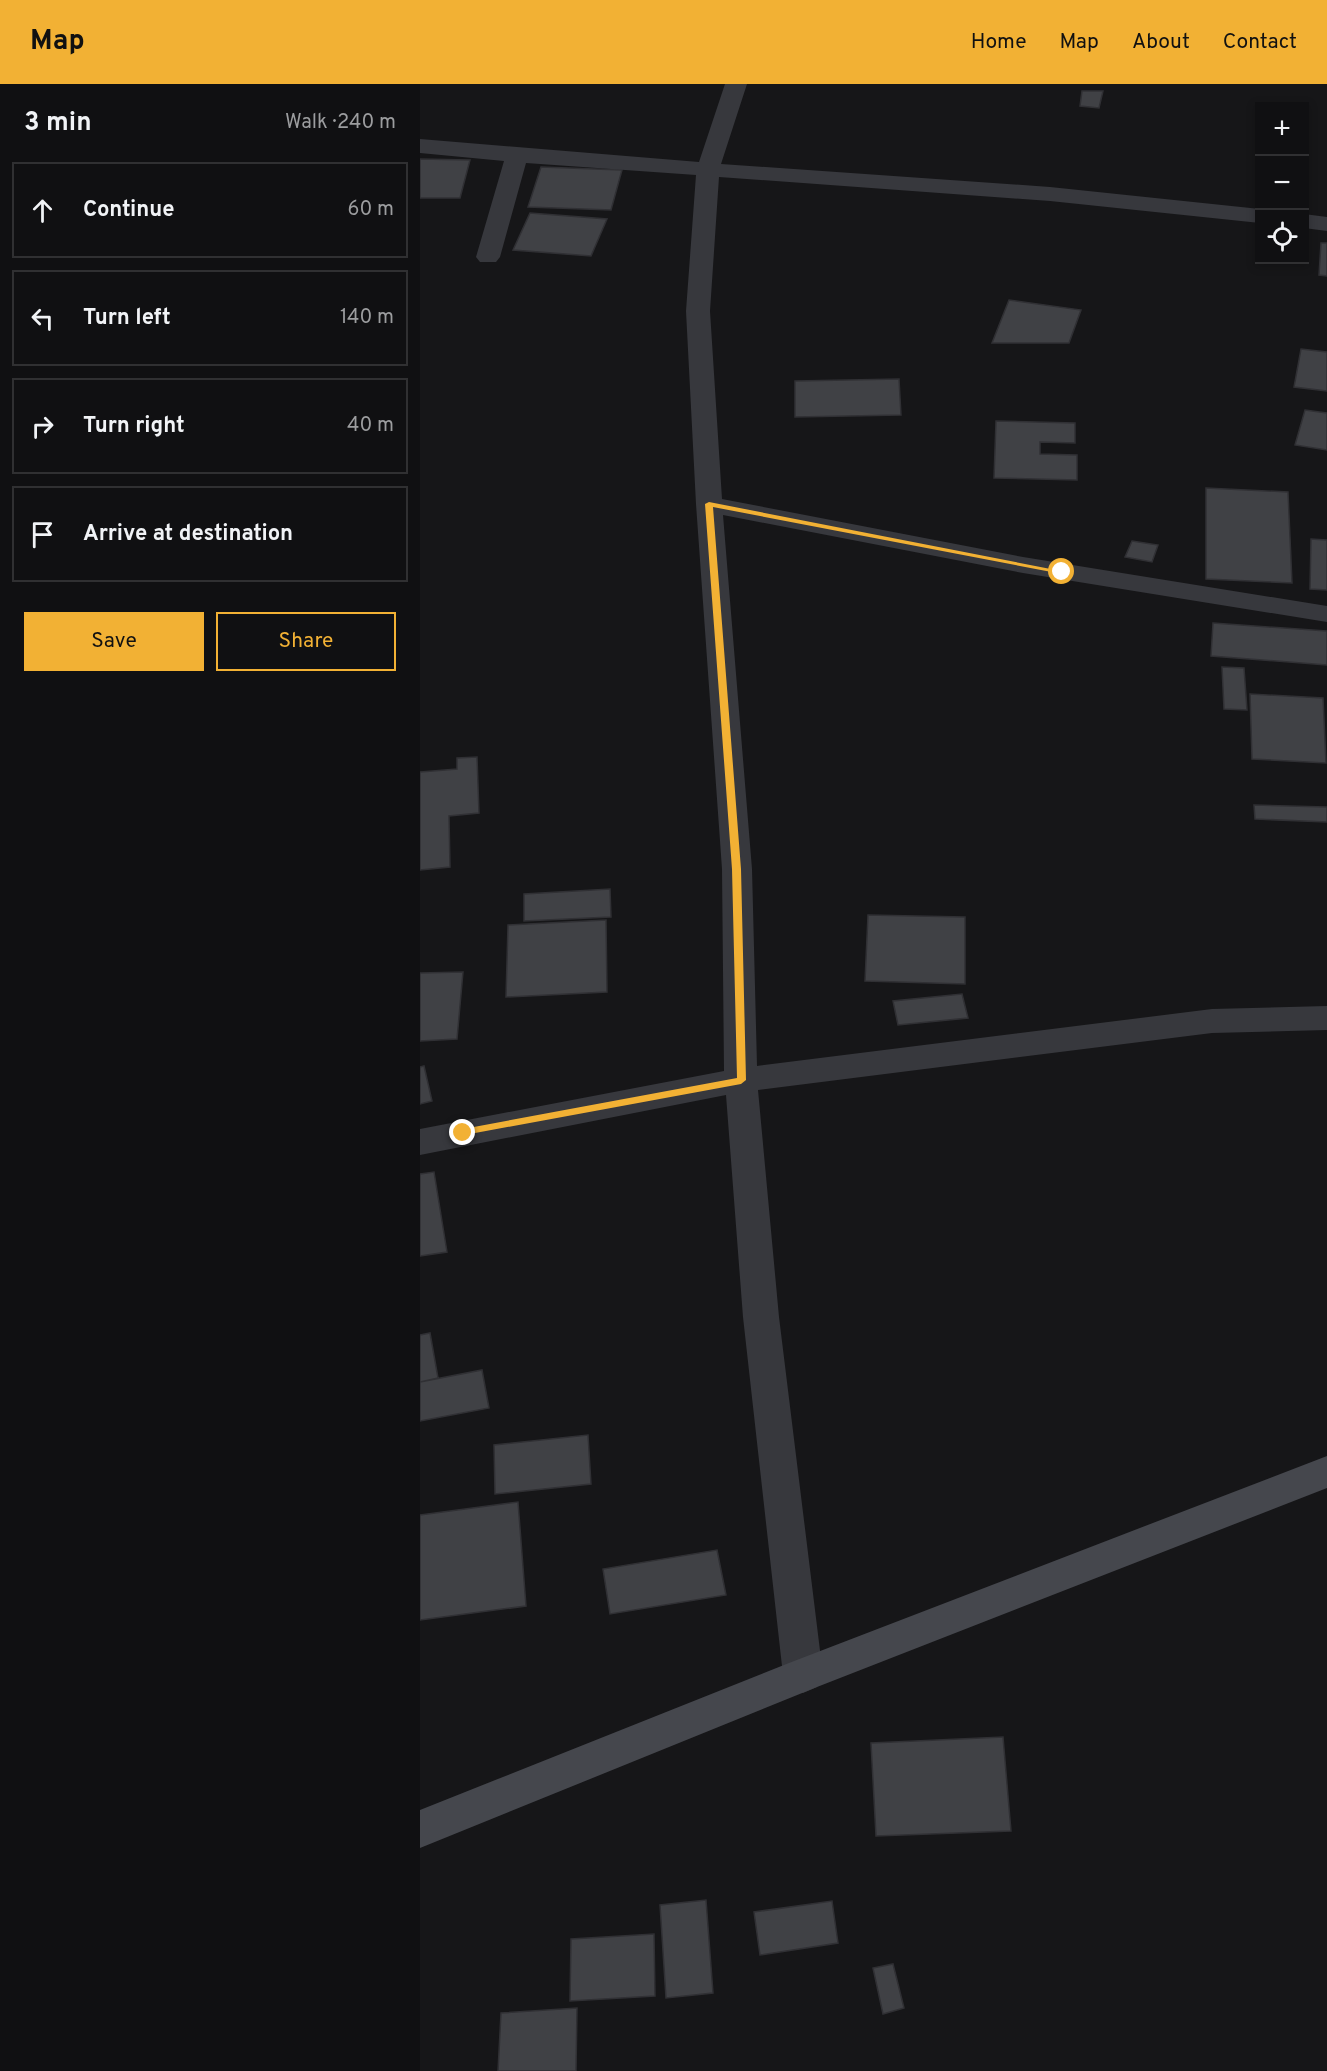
<!DOCTYPE html>
<html lang="en">
<head>
<meta charset="utf-8">
<style>
	:root { --surface:#101012; --page:#1e1e20; --text:#f1f3f6; --muted:#9c9d9f; --line:#303032; --accent:#f2b134 }
	body { margin:0; font-family:Overpass,sans-serif; background:var(--page); color:var(--text) }
	.controls { position:absolute; right:18px; top:18px; display:grid; overflow:hidden; border-radius:0px; box-shadow:0 3px 9px #0003 }
	.controls button { width:54px; height:54px; display:grid; place-items:center; padding:0; border:0; border-bottom:2px solid var(--line); background:var(--surface); color:var(--text); font:30px sans-serif }
	.stop { position:absolute; width:18px; height:18px; margin:-14px; border:4px solid #f2b134; border-radius:50%; background:#fff }
	.stop.end { background:#f2b134; border-color:#fff; box-shadow:0 2px 6px #0008 }
	.list { margin:0; padding:0; list-style:none }
	h2 { display:flex; justify-content:space-between; align-items:center; height:78px; margin:0; padding:0 24px; font-size:26px }
	h2 small { font-size:20px; font-weight:400; color:var(--muted) }
	.list li { display:grid; grid-template-columns:39px 1fr auto; gap:18px; align-items:center; box-sizing:border-box; height:96px; margin:0 12px 12px; padding:0 12px; border:2px solid var(--line); border-radius:0px }
	.list b { display:block; font-size:22px; white-space:nowrap }
	.list em { font-size:20px; font-style:normal; color:var(--muted) }
	.actions { display:flex; gap:12px; padding:18px 24px }
	.actions a { flex:1; padding:14px 0; border:2px solid var(--accent); border-radius:0px; text-align:center; font-size:21px; color:var(--accent) }
	.actions .main { background:var(--accent); color:#111 }
	.icon { flex:none; width:33px; height:33px; fill:none; stroke:currentColor; stroke-width:2; stroke-linecap:round; stroke-linejoin:round }
	.map { position:relative; flex:none; width:907px; height:1987px; overflow:hidden }
	header { display:flex; align-items:center; gap:36px; box-sizing:border-box; height:84px; padding:0 30px; background:var(--accent); color:#111 }
	header strong { font-size:28px }
	nav { display:flex; gap:33px; margin-inline-start:auto; font-size:21px }
	main { display:flex }
	aside { flex:1; background:var(--surface) }
	.map>svg:first-child { display:block }
	.building { fill:#404145; stroke:#303034; stroke-width:1.5 }
	.lines { fill:none; stroke-linecap:round; stroke-linejoin:round }
	.street { fill:#37383d; fill-rule:evenodd }
	.secondary { fill:#45474d; fill-rule:evenodd }
	.route { fill:#f2b134 }
</style>
</head>
<body>
<header>
<strong>Map</strong>
<nav><a>Home</a><a>Map</a><a>About</a><a>Contact</a></nav>
</header>
<main>
<aside>
<h2>3 min<small>Walk · 240 m</small></h2>
<ul class="list">
<li><svg class="icon" aria-label="ahead" viewBox="0 0 24 24"><path d="M12 20V5M6 11l6-6 6 6"/></svg><div><b>Continue</b></div><em>60 m</em></li>
<li><svg class="icon" aria-label="left" viewBox="0 0 24 24"><path d="M17 20v-9H6M10 6l-5 5 5 5"/></svg><div><b>Turn left</b></div><em>140 m</em></li>
<li><svg class="icon" aria-label="right" viewBox="0 0 24 24"><path d="M7 20v-9h11M14 6l5 5-5 5"/></svg><div><b>Turn right</b></div><em>40 m</em></li>
<li><svg class="icon" aria-label="arrive" viewBox="0 0 24 24"><path d="M6 21V4h12l-3 4 3 4H6"/></svg><div><b>Arrive at destination</b></div></li>
</ul>
<div class="actions"><a class="main">Save</a><a>Share</a></div>
</aside>
<div class="map">
<svg width="907" height="1987" viewBox="0 0 907 1987">
	<rect width="100%" height="100%" fill="#161618"/>
	<path class="building" d="M662 7H683L679 24 660 22Z
		M0 75 50 76 40 114H0Z
		M121 83 202 86 191 126 108 123Z
		M110 129 187 135 171 172 93 166Z
		M901 159H907V192L899 191Z
		M589 216 661 226 649 259H572Z
		M881 265 907 268V307L874 303Z
		M479 295 481 331 375 333V297Z
		M885 326 907 329V366L875 361Z
		M576 337 655 339V359L620 358V370L657 371V396L574 394Z
		M786 404 868 408 872 499 786 495Z
		M891 455 907 456V506L890 505Z
		M712 457 738 461 732 478 705 473Z
		M793 539 907 547V581L791 572Z
		M802 583 824 584 827 626 804 625Z
		M830 610 903 614 906 679 832 675Z
		M57 673 59 729 29 732 30 783 0 786V688L37 685V674Z
		M834 721 907 723V738L835 735Z
		M190 805 191 833 104 837V810Z
		M448 831 545 833V900L445 897Z
		M186 836 187 908 86 913 88 841Z
		M43 888 37 955 0 957V889Z
		M542 910 548 934 478 941 473 917Z
		M4 982 12 1017 0 1020V983Z
		M14 1088 27 1168 0 1172V1090Z
		M10 1249 18 1294 0 1298V1251Z
		M62 1286 69 1324 0 1337V1298Z
		M168 1351 171 1400 75 1410 74 1361Z
		M98 1418 106 1522 0 1536V1431Z
		M297 1466 306 1511 190 1530 183 1485Z
		M583 1653 591 1747 456 1752 451 1659Z
		M286 1816 293 1909 246 1914 240 1821Z
		M412 1817 418 1859 340 1871 334 1828Z
		M234 1850 235 1912 150 1917 151 1855Z
		M473 1880 484 1924 463 1930 453 1884Z
		M157 1924 156 1987H78L81 1929Z"/>
	<g class="lines">
		<path class="street" d="M305 0H327L301 80 630 103 840 125V139L630 117 299 93 290 227 302 415 603 473 907 522V538L603 489 303 431 332 785 337 982 792 925 907 922V946L792 949 338 1006 359 1233 403 1591 397 1603 383 1609 369 1603 363 1591 323 1233 306 1011 0 1071V1045L304 987 302 785 276 420 266 227 276 91 106 79 80 173 76 178H60L56 173 84 77 0 69V55L279 78Z
			M884 130 907 133V147L884 144Z"/>
		<path class="secondary" d="M907 1372V1404L397 1603 0 1764V1726L369 1579Z"/>
	</g>
	<path class="route" d="M289 418 646 488 642 490 293 423 321 785 326 996 321 1000 39 1052 38 1049 43 1045 317 994 312 785 285 420Z"/>
</svg>
<div class="controls">
<button>+</button>
<button>−</button>
<button><svg class="icon" aria-label="locate" viewBox="0 0 24 24"><circle cx="12" cy="12" r="6"/><path d="M12 2v4M12 18v4M2 12h4M18 12h4"/></svg></button>
</div>
<div class="stop" style="left:642px;top:488px"></div>
<div class="stop end" style="left:43px;top:1049px"></div>
</div>
</main>
</body>
</html>
